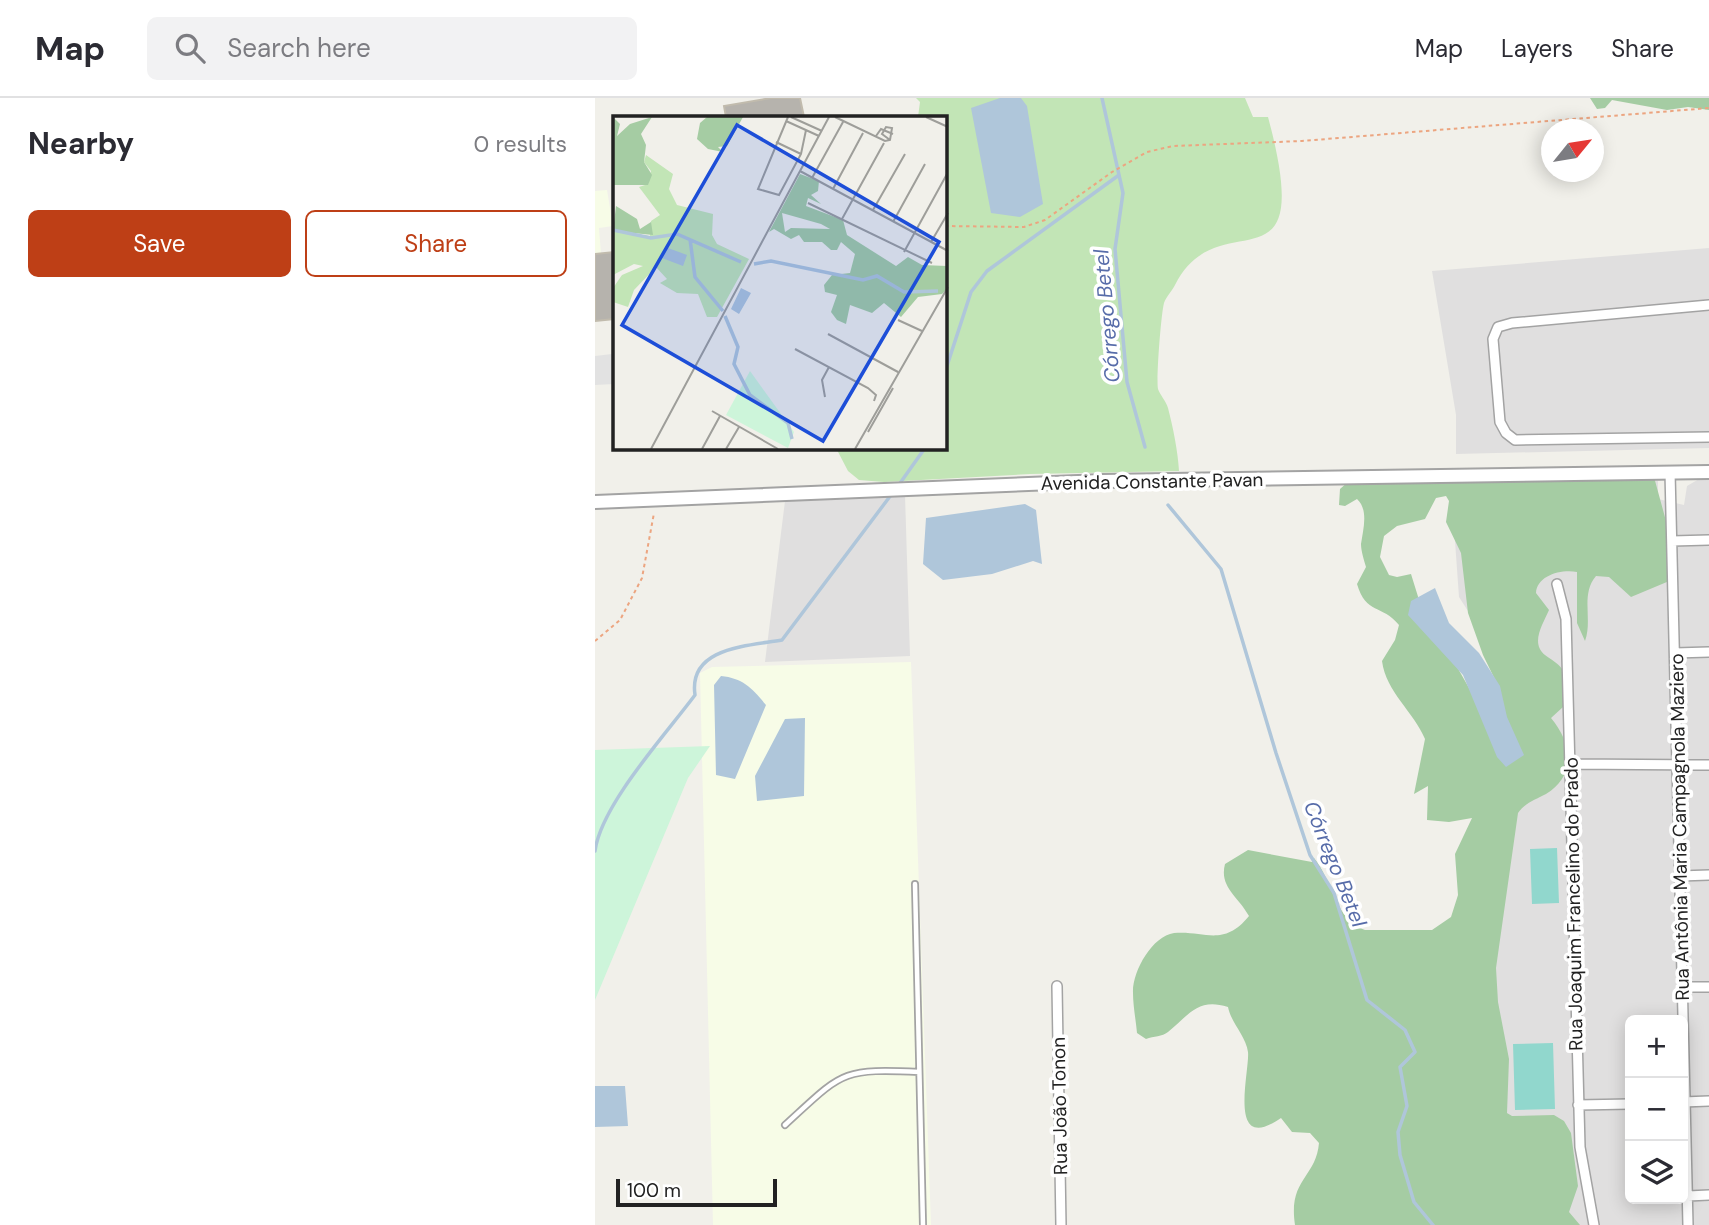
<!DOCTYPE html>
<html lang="en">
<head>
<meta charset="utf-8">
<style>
	:root { --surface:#fff; --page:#f2f2f3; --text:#2b2b33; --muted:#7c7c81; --line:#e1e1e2; --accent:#be3f16 }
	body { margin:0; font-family:"DM Sans",sans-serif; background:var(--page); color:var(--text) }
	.controls { position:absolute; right:21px; bottom:21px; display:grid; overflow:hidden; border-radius:10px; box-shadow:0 4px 18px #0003 }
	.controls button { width:63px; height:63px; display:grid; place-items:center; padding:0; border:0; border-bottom:2px solid var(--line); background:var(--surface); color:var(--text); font:35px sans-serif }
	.compass { position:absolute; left:946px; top:21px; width:63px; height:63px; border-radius:50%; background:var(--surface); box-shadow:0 4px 18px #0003; rotate:60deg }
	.scale { position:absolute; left:21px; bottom:18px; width:161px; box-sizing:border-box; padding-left:7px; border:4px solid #222; border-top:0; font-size:19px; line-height:24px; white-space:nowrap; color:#222; -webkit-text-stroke:5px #fff; paint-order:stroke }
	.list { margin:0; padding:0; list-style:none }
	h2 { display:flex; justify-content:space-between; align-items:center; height:91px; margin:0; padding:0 28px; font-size:30px }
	h2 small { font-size:23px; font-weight:400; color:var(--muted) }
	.actions { display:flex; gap:14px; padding:21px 28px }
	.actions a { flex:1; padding:16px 0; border:2px solid var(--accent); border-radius:10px; text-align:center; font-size:24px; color:var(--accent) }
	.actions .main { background:var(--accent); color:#fff }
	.icon { flex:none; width:38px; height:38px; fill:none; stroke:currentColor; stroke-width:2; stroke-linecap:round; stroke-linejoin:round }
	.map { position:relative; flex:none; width:1114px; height:1127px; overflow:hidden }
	header { display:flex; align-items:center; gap:42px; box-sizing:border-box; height:98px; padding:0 35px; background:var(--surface); border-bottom:2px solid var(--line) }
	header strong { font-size:33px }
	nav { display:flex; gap:38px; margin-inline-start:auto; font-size:24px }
	.search { width:490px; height:63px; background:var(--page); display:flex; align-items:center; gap:18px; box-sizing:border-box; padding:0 24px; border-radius:10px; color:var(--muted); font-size:26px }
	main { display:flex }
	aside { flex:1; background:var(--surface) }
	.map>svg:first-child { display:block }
	.residential { fill:#e0dfdf; fill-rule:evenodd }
	.education { fill:#f7fce7 }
	.grass { fill:#c2e5b6 }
	.forest { fill:#a5cca3; fill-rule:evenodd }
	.park { fill:#cdf5da }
	.pitch { fill:#91d7cd }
	.parking { fill:#e2e2e2 }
	.water { fill:#afc6da }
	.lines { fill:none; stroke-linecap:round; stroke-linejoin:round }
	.stream { stroke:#afc6da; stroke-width:3.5 }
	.building { fill:#b6b3ad; stroke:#c1bbad; stroke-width:2 }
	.service-casing { stroke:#a3a3a3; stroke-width:8 }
	.minor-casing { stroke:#a3a3a3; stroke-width:12 }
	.tertiary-casing { stroke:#a3a3a3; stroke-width:16 }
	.path { stroke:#eca580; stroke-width:2; stroke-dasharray:3.5 3.5; stroke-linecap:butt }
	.service { stroke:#fff; stroke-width:4.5 }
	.minor { stroke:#fff; stroke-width:9 }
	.tertiary { stroke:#fff; stroke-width:12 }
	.labels { text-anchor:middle; stroke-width:7; stroke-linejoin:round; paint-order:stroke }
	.street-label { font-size:19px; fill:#222; stroke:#fff }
	.water-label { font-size:21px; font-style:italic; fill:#576ca9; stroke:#fff }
	.inset-river { fill:none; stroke:#afc6da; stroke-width:3.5 }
	.inset-road { fill:none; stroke:#9e9e9a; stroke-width:2 }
	.view { fill:#1d4ed8; fill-opacity:0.15; stroke:#1d4ed8; stroke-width:3.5 }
	.inset-edge { fill:none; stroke:#222; stroke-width:3.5 }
</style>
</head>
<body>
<header>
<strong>Map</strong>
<div class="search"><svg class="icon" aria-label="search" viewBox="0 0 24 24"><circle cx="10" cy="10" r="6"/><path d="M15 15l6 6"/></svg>Search here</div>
<nav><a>Map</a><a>Layers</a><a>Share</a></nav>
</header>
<main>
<aside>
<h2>Nearby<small>0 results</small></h2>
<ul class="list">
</ul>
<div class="actions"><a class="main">Save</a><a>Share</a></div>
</aside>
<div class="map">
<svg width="1114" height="1127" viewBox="0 0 1114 1127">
	<rect width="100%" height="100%" fill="#f1f0ea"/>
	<path class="residential" d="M1114 150V350L861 356V317L837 173Z
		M1104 381H1114V1127H902L890 863 917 582 864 499 856 387 1063 383V401L1089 407 1092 388ZM1035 922H1088V1101H1035Z
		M310 397 315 558 170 564 190 403Z"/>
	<path class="education" d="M12 92 18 128 4 130 6 156H0V93Z
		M316 564 336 1127H118L105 575 117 569Z"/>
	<path class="grass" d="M321 0H650L658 19H673C723 205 624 99 580 187 577 193 571 199 569 205 566 216 561 282 563 291 565 297 571 303 573 310 578 329 583 354 584 373L435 376 289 384 264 382 253 373 241 350H350V19H323L325 4Z"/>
	<path class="forest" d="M995 0H1114V12L1093 9 1072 12 1017 2 1010 10 1002 11Z
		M1059 379 1071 423 1079 481 1036 499 1014 479 1001 478C985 497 998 521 990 543L982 525V474C965 471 942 478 941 495L954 512C948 526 935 545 950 557 955 561 963 565 967 571 973 583 970 596 968 609L956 620C977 645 982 677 951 696 940 702 931 704 923 715L901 870 903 904 914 961 912 1015 917 1018 959 1017 969 1023 976 1035 983 1088 974 1114 985 1127H700C693 1081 721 1080 724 1045L715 1035 697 1034 686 1020C631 1058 655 973 653 954 651 938 636 925 633 909 603 899 594 917 573 934 567 939 559 938 551 941L542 935C541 923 538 908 538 895 537 874 557 838 579 835 609 832 628 850 654 818 643 798 624 789 630 766L653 752 717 764 719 760C737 781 741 824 770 832H837L856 819 863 797 860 756 877 720 854 724 832 722 833 688 819 696 830 641C819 614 791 594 787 563L800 542 804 527C787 506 771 517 762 486L771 469C769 462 766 453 766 446 768 432 774 412 762 401L750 408 744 407 745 391 753 384ZM851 398 854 403 851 424 866 455 873 515 888 557 906 594 903 641 853 553 834 534 816 476 802 479 794 477 785 459 789 438 802 428 830 421 841 400Z"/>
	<path class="park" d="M115 648 93 680 0 902V652Z"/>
	<path class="pitch" d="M962 750 964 805 937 806 935 751Z
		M958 945 960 1011 920 1012 918 946Z"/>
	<path class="parking" d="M19 243V286L0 287V258L17 256Z"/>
	<path class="water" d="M405 0H426L432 8 448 106 425 119 396 115 376 10Z
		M430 406 441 412 447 466 438 463 397 476 348 482 328 466 331 420Z
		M840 490 854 525 884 555 905 588 912 619 929 657 911 669 902 659 868 577 813 517 816 503Z
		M126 578C148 580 158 591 171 607L140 681 121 677 119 587Z
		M210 620 209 698 162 703 160 678 190 621Z
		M0 988H30L33 1028 0 1029Z"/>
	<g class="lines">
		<path class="stream" d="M507 0 528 95 520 151 532 284 550 349
			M350 274 376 194 392 173 524 77
			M303 388 330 350
			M573 407 626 471 681 655 715 757 739 795 772 902 810 932 820 954 805 969 812 1008 803 1034 805 1057 819 1104 838 1127
			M0 753C6 707 71 636 100 597 93 549 153 548 187 542L296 397"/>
	</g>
	<path class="building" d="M176 0H205L209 19H131L129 8Z
		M19 154V221L0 223V156Z"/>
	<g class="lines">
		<defs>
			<path id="service" d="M320 786 328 1127
				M190 1027C247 975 245 970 324 974"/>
			<path id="minor" d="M1114 207 917 225 903 229 898 241 905 324 911 335 920 342 1114 339
				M1075 374 1093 1127
				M1077 443 1114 442
				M962 486 971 521 985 1049 999 1127
				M1080 555 1114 554
				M975 666 1114 667
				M1085 778 1114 777
				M462 888 466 1127
				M1088 889H1114
				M1088 1004 1114 1003
				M983 1007 1035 1006
				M1093 1098 1114 1097"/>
			<path id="tertiary" d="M0 404 508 383 1114 374"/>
		</defs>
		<use href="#service" class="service-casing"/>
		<use href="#minor" class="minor-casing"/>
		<use href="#tertiary" class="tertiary-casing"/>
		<path class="path" d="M350 128 429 129 450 122 517 74 552 54 578 48 707 43 1114 10
			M0 543 25 522 47 480 59 415"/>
		<use href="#service" class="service"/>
		<use href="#minor" class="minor"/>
		<use href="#tertiary" class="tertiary"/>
	</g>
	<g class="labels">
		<g class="street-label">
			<text transform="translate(557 383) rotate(-1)" y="7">Avenida Constante Pavan</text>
			<text transform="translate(1084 729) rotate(-91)" y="7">Rua Antônia Maria Campagnola Maziero</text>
			<text transform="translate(978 806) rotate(-91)" y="7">Rua Joaquim Francelino do Prado</text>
			<text transform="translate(464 1008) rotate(-91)" y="7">Rua João Tonon</text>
		</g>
		<g class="water-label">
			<text transform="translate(512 218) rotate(-95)" y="7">Córrego Betel</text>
			<text transform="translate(740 766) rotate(68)" y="7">Córrego Betel</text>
		</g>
	</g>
	<g transform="translate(18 18)">
		<rect width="334" height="334" fill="#f1f0ea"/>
		<path d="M33 39 60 58 56 73 64 89 100 98 99 119 104 128 136 143 104 201H94L85 178 64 177 47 167 54 163 43 151 21 174 15 191 0 186V172L9 159 30 150 21 148 0 159V115L37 120 38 105 47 99 26 71 35 68 38 55 31 46Z" fill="#c2e5b6"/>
		<path d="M0 1 7 8 4 20 17 8 39 1 28 18 33 29 31 46 39 59 35 69H0ZM94 1H130L114 30 105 31 110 36 95 33 84 23 87 7ZM187 58 206 65 205 75 198 79 208 88 195 82 193 90 230 104 234 119 283 150 295 141 309 149 334 150 335 172 329 178 305 181 288 201 271 187 259 197 237 189 233 208 224 204 218 196 224 179 212 176 211 169 219 159 237 157 242 138 228 126 224 134H218L209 126H191L186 119 178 123 161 113 156 116ZM169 97 208 108 217 113 178 112 172 116ZM3 90 24 103 27 113 38 106 40 119 0 115Z" fill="#a5cca3" fill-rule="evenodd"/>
		<path d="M137 255 181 316 175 332 113 299Z" fill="#cdf5da"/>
		<path d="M55 132 74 139 70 150 49 142ZM128 172 138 177 126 198 118 193Z" fill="#afc6da"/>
		<path class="inset-river" d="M0 114 38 122 64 118 128 146M77 123 82 161 110 195M141 148 158 145 250 164 264 160 291 176 325 175M112 200 125 231 121 248 137 279 175 307 179 323"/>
		<path class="inset-road" d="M175 1 145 73 166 79 188 38 193 14M178 1 209 15M222 1 272 25 277 24 279 12 273 11 269 18 277 24M313 1 335 11M173 5 206 20M263 20 268 13 280 18M163 26 188 38M187 55 335 135M199 62 230 6M220 73 250 17M195 87 319 147M260 94 292 38M229 103 271 27M280 106 312 48M318 126 335 97M291 136 334 58M285 204 309 215M215 218 285 256M182 233 255 272 263 279 261 285M212 281 209 264 216 251M99 295 165 333M255 316 280 272M38 333 216 1M89 333 107 300M113 333 126 311M242 333 335 171"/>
		<path class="view" d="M124 9 326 126 210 325 9 209Z"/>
		<rect width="334" height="334" class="inset-edge"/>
	</g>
</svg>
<div class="controls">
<button>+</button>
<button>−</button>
<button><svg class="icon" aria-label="layers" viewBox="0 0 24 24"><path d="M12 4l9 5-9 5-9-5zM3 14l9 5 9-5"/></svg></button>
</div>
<svg class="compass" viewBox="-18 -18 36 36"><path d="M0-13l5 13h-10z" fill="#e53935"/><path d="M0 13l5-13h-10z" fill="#7c7c81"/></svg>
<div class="scale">100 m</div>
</div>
</main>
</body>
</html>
